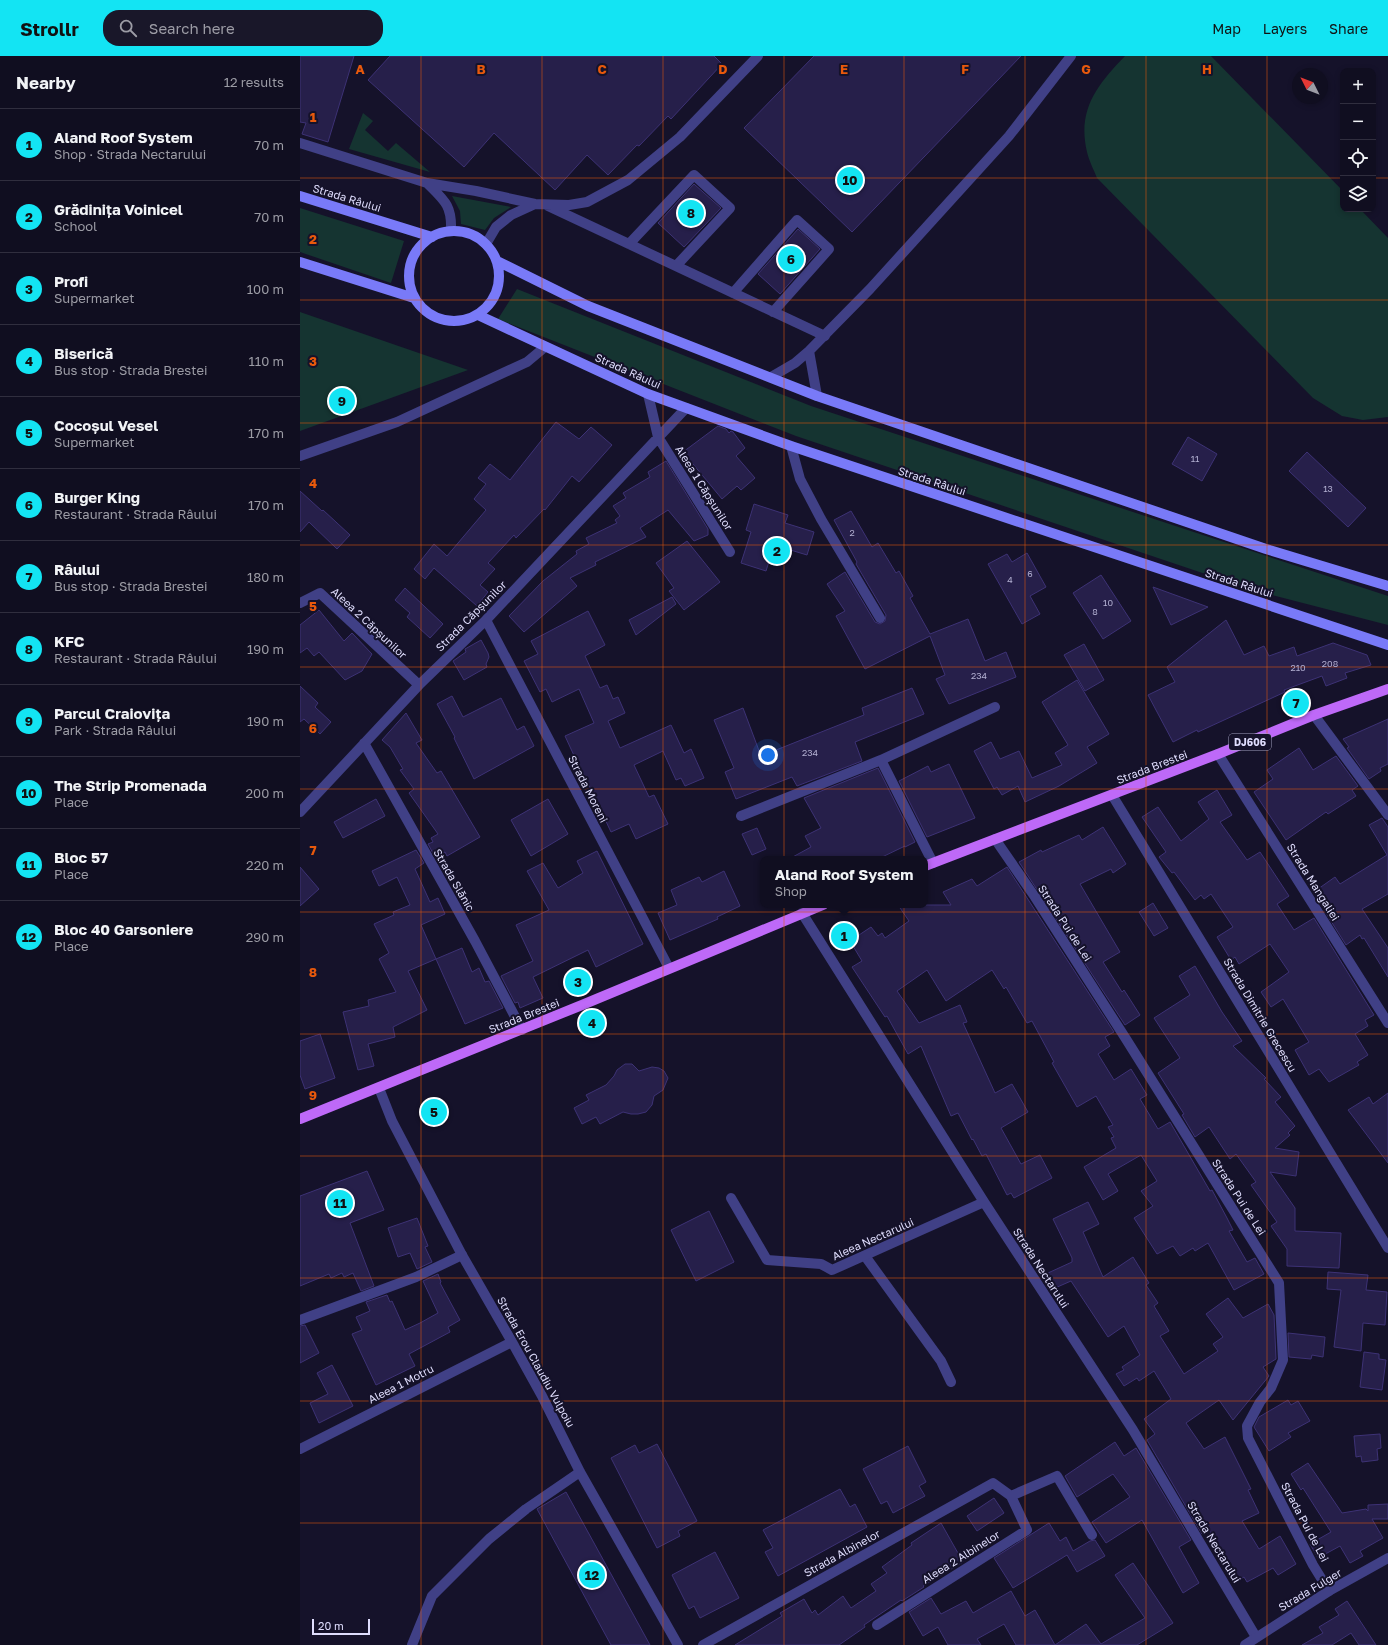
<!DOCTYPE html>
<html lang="en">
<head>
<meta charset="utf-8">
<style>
	:root { --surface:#100e20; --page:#191729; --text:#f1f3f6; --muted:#9c9ca5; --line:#302e3e; --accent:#13e4f3 }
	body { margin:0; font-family:"Golos Text",sans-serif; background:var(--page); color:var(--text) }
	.controls { position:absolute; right:12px; top:12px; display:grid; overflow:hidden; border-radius:8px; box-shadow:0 2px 6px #0003 }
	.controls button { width:36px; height:36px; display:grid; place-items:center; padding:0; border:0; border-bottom:1px solid var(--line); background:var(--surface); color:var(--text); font:20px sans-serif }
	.compass { position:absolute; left:992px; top:12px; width:36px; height:36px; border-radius:50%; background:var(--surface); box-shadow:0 2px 6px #0003; rotate:312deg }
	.scale { position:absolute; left:12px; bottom:10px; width:58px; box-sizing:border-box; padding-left:4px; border:2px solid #dfddfd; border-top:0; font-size:11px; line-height:14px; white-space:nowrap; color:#dfddfd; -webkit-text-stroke:3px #15122a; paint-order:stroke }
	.you { position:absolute; left:468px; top:699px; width:14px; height:14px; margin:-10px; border:3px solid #fff; border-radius:50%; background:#1a73e8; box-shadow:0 0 0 6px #1a73e833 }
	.badge { display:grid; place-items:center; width:26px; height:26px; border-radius:50%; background:var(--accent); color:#111; font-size:13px; font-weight:700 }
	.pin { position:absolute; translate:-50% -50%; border:2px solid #fff; box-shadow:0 1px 4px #0006 }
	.popup { position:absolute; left:460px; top:800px; width:168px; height:52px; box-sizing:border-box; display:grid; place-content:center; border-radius:8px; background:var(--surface); filter:drop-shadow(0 1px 3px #0005); font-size:13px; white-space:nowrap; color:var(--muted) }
	.popup b { font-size:15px; color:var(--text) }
	.popup::after { content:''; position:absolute; left:50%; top:100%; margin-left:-8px; border:8px solid transparent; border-top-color:var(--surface) }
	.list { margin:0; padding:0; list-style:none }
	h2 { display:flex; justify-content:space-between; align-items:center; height:52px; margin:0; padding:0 16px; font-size:17px }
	h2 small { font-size:13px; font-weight:400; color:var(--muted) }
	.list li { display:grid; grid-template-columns:26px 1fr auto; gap:12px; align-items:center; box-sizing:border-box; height:72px; padding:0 16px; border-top:1px solid var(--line) }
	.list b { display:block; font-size:15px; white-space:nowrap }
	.list p { margin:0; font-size:13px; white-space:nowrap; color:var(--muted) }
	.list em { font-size:13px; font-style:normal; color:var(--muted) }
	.icon { flex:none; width:22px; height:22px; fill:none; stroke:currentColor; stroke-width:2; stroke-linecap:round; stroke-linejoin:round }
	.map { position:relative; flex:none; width:1088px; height:1589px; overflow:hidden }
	header { display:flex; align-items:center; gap:24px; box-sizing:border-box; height:56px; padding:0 20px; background:var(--accent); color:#111 }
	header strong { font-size:19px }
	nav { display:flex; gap:22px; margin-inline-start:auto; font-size:14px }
	.search { width:280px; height:36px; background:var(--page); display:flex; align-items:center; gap:10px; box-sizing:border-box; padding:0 14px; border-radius:16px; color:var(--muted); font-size:15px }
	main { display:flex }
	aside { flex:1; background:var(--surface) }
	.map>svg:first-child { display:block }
	.green { fill:#153431 }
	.building { fill:#261f4a; stroke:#3d3275 }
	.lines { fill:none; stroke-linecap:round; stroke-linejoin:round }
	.service { stroke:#404086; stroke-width:10 }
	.minor { stroke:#404086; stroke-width:10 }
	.tertiary { stroke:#404086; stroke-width:10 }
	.secondary { stroke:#797af8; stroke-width:10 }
	.primary { stroke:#be69f8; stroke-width:10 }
	.grid { fill:none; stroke:#e8590c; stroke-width:1; stroke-opacity:0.55 }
	.labels { text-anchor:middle; stroke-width:4; stroke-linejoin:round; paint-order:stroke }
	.number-label { font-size:9px; fill:#b1aed0 }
	.shield { fill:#15122a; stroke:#a2a0be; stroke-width:1 }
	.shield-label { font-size:10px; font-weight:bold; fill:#dfddfd }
	.street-label { font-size:11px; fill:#dfddfd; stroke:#15122a }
	.grid-label { font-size:13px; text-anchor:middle; font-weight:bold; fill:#e8590c; stroke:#15122a; stroke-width:4; stroke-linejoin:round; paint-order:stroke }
</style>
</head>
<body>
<header>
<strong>Strollr</strong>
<div class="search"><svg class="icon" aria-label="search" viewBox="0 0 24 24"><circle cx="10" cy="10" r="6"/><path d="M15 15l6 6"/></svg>Search here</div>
<nav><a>Map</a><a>Layers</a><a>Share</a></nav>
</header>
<main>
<aside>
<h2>Nearby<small>12 results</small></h2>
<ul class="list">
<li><span class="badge">1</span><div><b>Aland Roof System</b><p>Shop · Strada Nectarului</p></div><em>70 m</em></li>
<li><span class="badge">2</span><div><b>Grădinița Voinicel</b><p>School</p></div><em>70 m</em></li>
<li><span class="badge">3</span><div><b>Profi</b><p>Supermarket</p></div><em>100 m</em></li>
<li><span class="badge">4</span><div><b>Biserică</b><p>Bus stop · Strada Brestei</p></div><em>110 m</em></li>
<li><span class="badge">5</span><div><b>Cocoșul Vesel</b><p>Supermarket</p></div><em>170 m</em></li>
<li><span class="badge">6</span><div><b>Burger King</b><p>Restaurant · Strada Râului</p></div><em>170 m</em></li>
<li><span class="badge">7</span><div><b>Râului</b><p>Bus stop · Strada Brestei</p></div><em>180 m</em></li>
<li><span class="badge">8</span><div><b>KFC</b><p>Restaurant · Strada Râului</p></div><em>190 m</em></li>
<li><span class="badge">9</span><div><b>Parcul Craiovița</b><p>Park · Strada Râului</p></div><em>190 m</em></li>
<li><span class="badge">10</span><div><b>The Strip Promenada</b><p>Place</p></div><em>200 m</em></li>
<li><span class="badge">11</span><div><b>Bloc 57</b><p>Place</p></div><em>220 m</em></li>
<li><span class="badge">12</span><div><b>Bloc 40 Garsoniere</b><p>Place</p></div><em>290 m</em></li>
</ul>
</aside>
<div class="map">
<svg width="1088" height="1589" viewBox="0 0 1088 1589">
	<rect width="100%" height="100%" fill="#15122a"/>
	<path class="green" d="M825 0H911L1043 135V153H1060L1088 182V361L1063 364 1042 360 1013 342 797 122C794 114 789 105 787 96 777 54 797 29 825 0Z
		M63 57 73 65 65 74 88 95 96 87 130 116 49 93Z
		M152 140 211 151 194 162 185 174 161 168 160 155Z
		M0 152 104 185 91 227 0 196Z
		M217 233 511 350 1088 540V569L956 535 496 380 198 263Z
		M0 256 168 314 0 375Z"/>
	<path class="building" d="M0 0H54L28 86 2 78 6 67 0 66Z
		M90 0H414L422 8 371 63 368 60 339 90 337 89 308 119 287 99 255 134 194 77 164 111 68 24Z
		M514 0H721L552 176 444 72Z
		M394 128 421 152 384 191 358 167Z
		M498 173 520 193 480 238 458 218Z
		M256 366 279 383 291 371 312 389 279 426 272 420 245 454 244 453 216 482 214 479 188 507 195 513 180 529 188 536 177 550 134 512 125 523 114 513 134 488 147 500 186 454 174 443 186 428 178 422 190 408 210 424Z
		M418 370 426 373 429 377 431 375 433 376 445 392 436 400 455 422 441 434 437 430 422 443 383 396Z
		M888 381 917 398 902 425 872 408Z
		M1007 396 1066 452 1048 471 989 415Z
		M366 405 408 473V479L394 485 368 454 340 472 346 481 295 506 296 509 270 522 277 530 224 576 209 560 243 525 277 498 276 495 289 488 286 482 317 467 315 464 320 460 313 450 326 442 323 437 350 421 348 416Z
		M0 435 22 455 23 454 50 479 37 493 9 466 0 476Z
		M454 448 488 459 485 467 514 476 507 499 474 489 466 515 441 507 451 476 446 474Z
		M551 455 572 491 578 487 596 517 599 515 613 540 610 542 630 578 668 563 685 605 706 596 716 621 649 648 636 623 645 619 630 580 565 613 536 560 545 555 527 528 545 516 575 566 580 568 585 565 586 559 556 508 557 506 534 464Z
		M387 485 420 526 384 554 369 535 374 532 356 507Z
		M727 497 746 531 730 540 740 558 722 568 688 508 707 498 712 506Z
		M801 519 831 565 803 583 773 537Z
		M853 531 908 551 871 569Z
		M105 532 143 568 130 582 107 561 110 557 95 544Z
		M372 541 376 548 336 579 329 564Z
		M19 554 44 585 52 577 72 598 62 615 45 624 19 596 14 600 7 592 0 597V569Z
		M288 555 305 589 285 600 300 632 307 629 313 643 318 641 325 657 308 665 320 692 371 669 384 697 391 693 404 722 385 730 381 722 376 724 363 695 334 709 349 741 354 739 368 768 336 783 329 768 311 776 278 706H277L265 680 294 667 279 633 252 646 246 633 240 636 224 605 238 598 231 585Z
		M926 564 944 599 964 590 969 600 994 591 997 600 1033 587 1067 599 1071 609 1045 617 1047 622 1026 630 1022 620 984 634 985 636 898 676 897 674 873 686 848 639 875 626 867 611Z
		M181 584 188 597 189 601 186 608 187 611 164 624 153 605 166 596 165 593Z
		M784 588 804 624 785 635 764 599Z
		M777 624 809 678 787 691 797 707 759 730 725 746 718 730 702 739 697 731 694 733 674 695 691 686 700 703 719 695 732 722 762 709 755 697 768 689 742 646Z
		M0 630 18 647 15 651 31 666 20 678 4 663 0 666Z
		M612 632 624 658 555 686 562 705 497 730 492 721 436 743 425 716 434 712 414 664 443 652 461 700 564 659 562 652Z
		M152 640 163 661 201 642 217 674 224 670 234 690 174 723 154 682 155 681 137 648Z
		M106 657 122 684 116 687 137 717 141 715 180 781 147 800 145 796 135 801 128 788 133 786 131 782 138 778 109 737 114 733 100 714 103 713 90 691 82 684Z
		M1088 663V708L1080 712 1081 715 1069 723 1047 692 1049 691 1043 683Z
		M999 692 1013 714 1036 700 1058 730 1052 734 1056 740 1028 758 1026 756 986 784 954 736 973 723 967 714Z
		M649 708 675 762 627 781 599 725 628 710 631 716Z
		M578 712 615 786 605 791V790L578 803H489L511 791 505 780 521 772 504 742Z
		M917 734 932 759 920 766 947 804 960 796 989 840 977 848 994 874 1014 862 1074 959 1065 964 1068 970 1055 978 1068 999 1057 1006 1059 1009 1029 1026 1019 1013 1009 1019 995 994 1009 986 983 943 971 951 961 936 989 916 970 888 939 908 935 901 931 904 917 881 933 871 911 838 904 843 901 839 895 844 874 816 872 817 859 801 866 796 842 761 858 751 881 785 909 763 898 746Z
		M76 743 85 760 43 782 34 766Z
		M248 743 268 778 231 800 211 764Z
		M1082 762 1088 771V838L1062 853 1088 892V921L1064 882 1062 883 1060 879 1046 889 1024 854 1030 850 1018 833 1035 821 1040 828 1087 799 1069 769Z
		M803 771 826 808 813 817 811 813 780 828 820 896 803 906 822 936 824 934 840 959 825 969 719 806 741 794 742 796 779 779 782 784Z
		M457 772 466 793 452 799 442 778Z
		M116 794 124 807 115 813 130 846 138 842 145 858 121 869 136 903 108 915 127 954 93 971 95 981 68 988 74 1010 58 1014 43 956 69 950 68 944 96 936 79 903 89 897 74 868 94 859 93 856 110 849 97 821 79 830 72 815Z
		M297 795 343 888 296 911 288 894 233 921 243 942 220 952 218 946 215 947 201 920 233 905 216 869 249 854 227 815 243 807 258 832 283 817 277 805Z
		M0 811 19 833 0 850Z
		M707 811 814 976 805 981 810 990 798 998 814 1024 831 1013 847 1039 840 1043 858 1073 870 1066 910 1135 912 1134 927 1162 933 1174 929 1175 947 1206 955 1202 964 1218 934 1234 908 1187 895 1195 893 1192 880 1200 873 1190 857 1198 834 1162 853 1150 841 1135 857 1125 841 1099 808 1118 818 1135 803 1144 784 1111 816 1092 811 1082 814 1081 808 1071 813 1069 796 1040 777 1051 752 1007 754 1006 732 965 727 967 706 931 704 933 692 914 646 945 627 914 597 935 619 967 660 949 667 966 663 967 695 1037 712 1028 728 1056 701 1072 721 1108 740 1099 752 1122 714 1142 711 1137 707 1139 686 1098 682 1100 673 1083 672 1084 658 1057 651 1060 621 990 608 998 587 960 585 961 552 911 562 905 550 885 571 871 578 880 582 877 585 882 609 865 598 849H651L643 836 672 823 677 830Z
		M424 815 440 850 417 861 418 863 370 884 358 857 377 849 371 834 399 821 402 826Z
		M853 847 868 872 854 880 839 856Z
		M162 892 172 916 179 912 185 926 189 925 203 952 165 968 136 903Z
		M895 910 922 956 942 985 933 990 966 1022 964 1023 981 1041 975 1046 995 1070 988 1077 990 1079 975 1092 999 1096 996 1120 970 1116 995 1152V1175L1041 1177 1039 1212 987 1210V1193L971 1170 977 1166 951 1129 956 1126 936 1098 930 1103 909 1071 895 1081 882 1059 884 1058 858 1017 880 1002 854 962 890 939 879 920Z
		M20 978 35 1022 5 1033 0 1019V985Z
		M325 1008H332L339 1015 352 1011 359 1012 364 1015 368 1022 363 1034 354 1040 352 1049 346 1056 338 1058H331L323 1056 300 1068 296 1061 282 1068 274 1052 289 1044 286 1039 306 1029 314 1020 317 1014Z
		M1088 1037V1107L1048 1054 1069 1041 1073 1048Z
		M67 1115 84 1154 50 1167 74 1230 61 1235 53 1217 44 1221 42 1217 31 1222 29 1218 0 1230V1140Z
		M788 1146 799 1168 783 1176 803 1221 833 1201 849 1227 846 1229 858 1247 854 1250 869 1275 860 1280 884 1318 918 1295 913 1288 923 1281 906 1258 928 1242 943 1262 968 1248 974 1259 976 1303 963 1311 969 1320 933 1364 919 1344 886 1367 904 1393 925 1381 951 1433 948 1434 959 1457 942 1465 959 1493 980 1480 996 1508 978 1519 973 1512 947 1526 944 1521 939 1524 909 1474 902 1478 847 1384 855 1378 844 1363 871 1343 854 1315 839 1325 837 1322 824 1330 816 1318 824 1314 822 1311 840 1299 824 1270 808 1281 771 1225 755 1232 748 1217 772 1206V1202L753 1163Z
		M409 1155 434 1206 396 1225 371 1174Z
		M117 1162 128 1190 125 1191 132 1206 117 1213 110 1197 98 1201 88 1172Z
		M1028 1216 1068 1219 1066 1234 1087 1236 1085 1269 1063 1267 1061 1295 1034 1291 1041 1234 1027 1233Z
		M138 1218 141 1226 140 1227 160 1264 148 1271 150 1276 109 1298 115 1310 76 1329 52 1278 62 1274 56 1261 70 1255 66 1246 87 1239 90 1246 92 1245 105 1274 120 1267 138 1257 123 1225Z
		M5 1269 19 1297 0 1307V1270Z
		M988 1277 1025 1281 1023 1301 1012 1299 1011 1303 989 1301Z
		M1064 1296 1079 1298V1303L1086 1304 1082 1334 1060 1331Z
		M32 1309 53 1350 19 1367 10 1347 28 1338 17 1317Z
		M988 1344 991 1349 998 1345 1010 1365 988 1377 991 1381 969 1395 954 1371 959 1361Z
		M1080 1378 1081 1392 1077 1393 1078 1404 1062 1406 1061 1400 1056 1401 1054 1380Z
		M815 1386 824 1400 836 1392 891 1484 879 1491 899 1527 883 1537 842 1464 806 1487 792 1466 830 1441 813 1418 777 1441 765 1420Z
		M357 1388 397 1465 378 1475 380 1480 357 1492 311 1402 335 1389 339 1397Z
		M608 1390 626 1426 619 1430 625 1440 593 1457 587 1445 581 1448 563 1413Z
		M1008 1407 1042 1457 1066 1453 1068 1455V1449L1088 1448V1463H1072L1083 1482 1060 1495 1063 1500 1050 1507 1040 1490 1018 1502 1010 1488 1031 1476 1003 1432 1001 1434 991 1418Z
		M540 1433 550 1451 555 1448 567 1471 478 1520 465 1496 473 1492 463 1474Z
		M266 1436 350 1589H311L237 1453Z
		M694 1442 704 1457 677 1475 667 1460Z
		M641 1467 663 1506 623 1530 624 1531 602 1545 601 1544 564 1569 565 1571 539 1589H435L482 1560 480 1557 504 1543 512 1557 515 1554 518 1559 543 1540 551 1552 576 1535 571 1528 587 1517 582 1511 612 1489 611 1487Z
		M749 1467 760 1485 766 1481 773 1495 790 1485 795 1484 805 1500 777 1516 767 1499 713 1532 694 1502Z
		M415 1496 439 1542 400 1562 394 1550 389 1553 372 1519Z
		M833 1507 873 1567 837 1589H755L786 1568 801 1588 845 1562 815 1519Z
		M711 1535 725 1560 735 1554 755 1589H716L704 1568 677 1583 681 1589H648L638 1571 623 1580 609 1556 631 1542 641 1558 666 1545 673 1557Z
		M1047 1545 1076 1589H1059L1051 1577 1032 1589H1002L1023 1577 1019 1571 1039 1559 1035 1553Z"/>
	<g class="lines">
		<path class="service" d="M0 87 127 127 176 135 235 148 269 149 287 146 328 124 380 81 458 0
			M127 127C144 144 152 149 151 174
			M248 150 525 280
			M186 188 196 171 211 159 235 148
			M329 188 394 119 430 152 376 210
			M433 237 497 164 529 193 473 256
			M509 295 517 340
			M471 321 495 307 509 295 570 233 709 80 771 0
			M581 704 633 807
			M441 760 581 704 695 651
			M565 1200 641 1305 651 1326
			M0 1264 116 1221 162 1199"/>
		<path class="minor" d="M348 338 358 381 430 496
			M491 390 500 423 521 463 580 562
			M0 400 97 366 227 306 245 291
			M0 547 20 537 119 629
			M186 564 369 912
			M1014 659 1088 759
			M64 687 175 885 222 974
			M918 698 1088 967
			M812 739 1088 1192
			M0 756 119 629 186 564 386 352
			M695 783 735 841 826 983 979 1227 983 1304 971 1332 960 1346 947 1370 948 1382 1013 1509 1029 1535
			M502 857 684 1146 833 1374 956 1581
			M79 1032 92 1065 162 1199 212 1286 242 1340 280 1416 378 1589
			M431 1142 467 1204 521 1208 532 1214 684 1146
			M0 1393 212 1286
			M711 1440 757 1420 792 1479
			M112 1589 132 1540 189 1483 226 1453 280 1416
			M403 1589 693 1427 711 1440 727 1474 577 1569"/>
		<path class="tertiary" d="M945 1589 1029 1535 1088 1502"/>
		<path class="secondary" d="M0 140 132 181
			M109 220a45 45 0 1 1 90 0a45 45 0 1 1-90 0Z
			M197 205 288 250 517 340 966 493 1088 530
			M0 206 114 242
			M178 259 348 338 491 390 1088 589"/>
		<path class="primary" d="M625 810 918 698 1014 659 1088 633
			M0 1063 282 949 523 849"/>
	</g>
	<path class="grid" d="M121 0V1589M242 0V1589M363 0V1589M484 0V1589M604 0V1589M725 0V1589M846 0V1589M967 0V1589M0 122H1043M1073 122H1088M0 244H1088M0 367H1088M0 489H1088M0 611H1088M0 733H1088M0 856H1088M0 978H1088M0 1100H1088M0 1222H1088M0 1345H1088M0 1467H1088"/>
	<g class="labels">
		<g class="number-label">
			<text x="895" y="406">11</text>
			<text x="1028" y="436">13</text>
			<text x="552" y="480">2</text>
			<text x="730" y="521">6</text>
			<text x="710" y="527">4</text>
			<text x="808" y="550">10</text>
			<text x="795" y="559">8</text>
			<text x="1030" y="611">208</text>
			<text x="998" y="615">210</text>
			<text x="679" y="623">234</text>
			<text x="510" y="700">234</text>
		</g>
		<rect class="shield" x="929" y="678" width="42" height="16" rx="3"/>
		<g class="shield-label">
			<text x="950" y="690">DJ606</text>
		</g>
		<g class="street-label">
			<text transform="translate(47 142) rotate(17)" y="4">Strada Râului</text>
			<text transform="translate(328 315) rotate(24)" y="4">Strada Râului</text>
			<text transform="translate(632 425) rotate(18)" y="4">Strada Râului</text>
			<text transform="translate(404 432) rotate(58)" y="4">Aleea 1 Căpșunilor</text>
			<text transform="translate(939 527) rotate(18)" y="4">Strada Râului</text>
			<text transform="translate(171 560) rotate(-45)" y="4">Strada Căpșunilor</text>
			<text transform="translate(69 567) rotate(43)" y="4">Aleea 2 Căpșunilor</text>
			<text transform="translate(852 711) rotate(-21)" y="4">Strada Brestei</text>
			<text transform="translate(288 733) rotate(63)" y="4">Strada Moreni</text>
			<text transform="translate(154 824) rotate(60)" y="4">Strada Slănic</text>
			<text transform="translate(1013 826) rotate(58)" y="4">Strada Mangaliei</text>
			<text transform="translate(765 867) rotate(57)" y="4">Strada Pui de Lei</text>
			<text transform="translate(960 959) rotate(59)" y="4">Strada Dimitrie Grecescu</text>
			<text transform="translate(224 960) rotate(-22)" y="4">Strada Brestei</text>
			<text transform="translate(939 1141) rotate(57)" y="4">Strada Pui de Lei</text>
			<text transform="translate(573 1183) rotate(-24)" y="4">Aleea Nectarului</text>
			<text transform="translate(741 1212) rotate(57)" y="4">Strada Nectarului</text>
			<text transform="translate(236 1306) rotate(61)" y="4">Strada Erou Claudiu Vulpoiu</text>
			<text transform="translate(101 1328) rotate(-27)" y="4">Aleea 1 Motru</text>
			<text transform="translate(1005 1466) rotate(62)" y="4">Strada Pui de Lei</text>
			<text transform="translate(914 1486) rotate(59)" y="4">Strada Nectarului</text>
			<text transform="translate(542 1497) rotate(-29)" y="4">Strada Albinelor</text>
			<text transform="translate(661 1501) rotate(-32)" y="4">Aleea 2 Albinelor</text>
			<text transform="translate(1010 1534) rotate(-31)" y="4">Strada Fulger</text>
		</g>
	</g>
	<g class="grid-label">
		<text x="60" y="18">A</text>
		<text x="181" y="18">B</text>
		<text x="302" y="18">C</text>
		<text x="423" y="18">D</text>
		<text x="544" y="18">E</text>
		<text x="665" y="18">F</text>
		<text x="786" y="18">G</text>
		<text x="907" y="18">H</text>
		<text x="13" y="66">1</text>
		<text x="13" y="188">2</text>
		<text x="13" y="310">3</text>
		<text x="13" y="432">4</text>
		<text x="13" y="555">5</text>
		<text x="13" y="677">6</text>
		<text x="13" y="799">7</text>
		<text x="13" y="921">8</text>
		<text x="13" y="1044">9</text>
	</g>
</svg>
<div class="controls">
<button>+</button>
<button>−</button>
<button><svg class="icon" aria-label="locate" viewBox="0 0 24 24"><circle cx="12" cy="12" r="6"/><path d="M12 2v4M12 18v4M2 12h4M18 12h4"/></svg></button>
<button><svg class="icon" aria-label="layers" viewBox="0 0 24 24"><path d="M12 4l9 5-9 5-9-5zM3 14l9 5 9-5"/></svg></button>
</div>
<svg class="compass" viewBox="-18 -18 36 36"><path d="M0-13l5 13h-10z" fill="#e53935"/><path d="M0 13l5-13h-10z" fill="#9c9ca5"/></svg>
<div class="scale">20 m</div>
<div class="you"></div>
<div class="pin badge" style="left:544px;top:880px">1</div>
<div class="popup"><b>Aland Roof System</b>Shop</div>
<div class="pin badge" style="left:477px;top:495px">2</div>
<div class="pin badge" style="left:278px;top:926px">3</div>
<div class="pin badge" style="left:292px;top:967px">4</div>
<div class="pin badge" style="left:134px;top:1056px">5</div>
<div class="pin badge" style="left:491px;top:203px">6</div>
<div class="pin badge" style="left:996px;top:647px">7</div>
<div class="pin badge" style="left:391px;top:157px">8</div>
<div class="pin badge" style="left:42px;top:345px">9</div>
<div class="pin badge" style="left:550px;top:124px">10</div>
<div class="pin badge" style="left:40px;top:1147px">11</div>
<div class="pin badge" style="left:292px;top:1519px">12</div>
</div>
</main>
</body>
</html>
